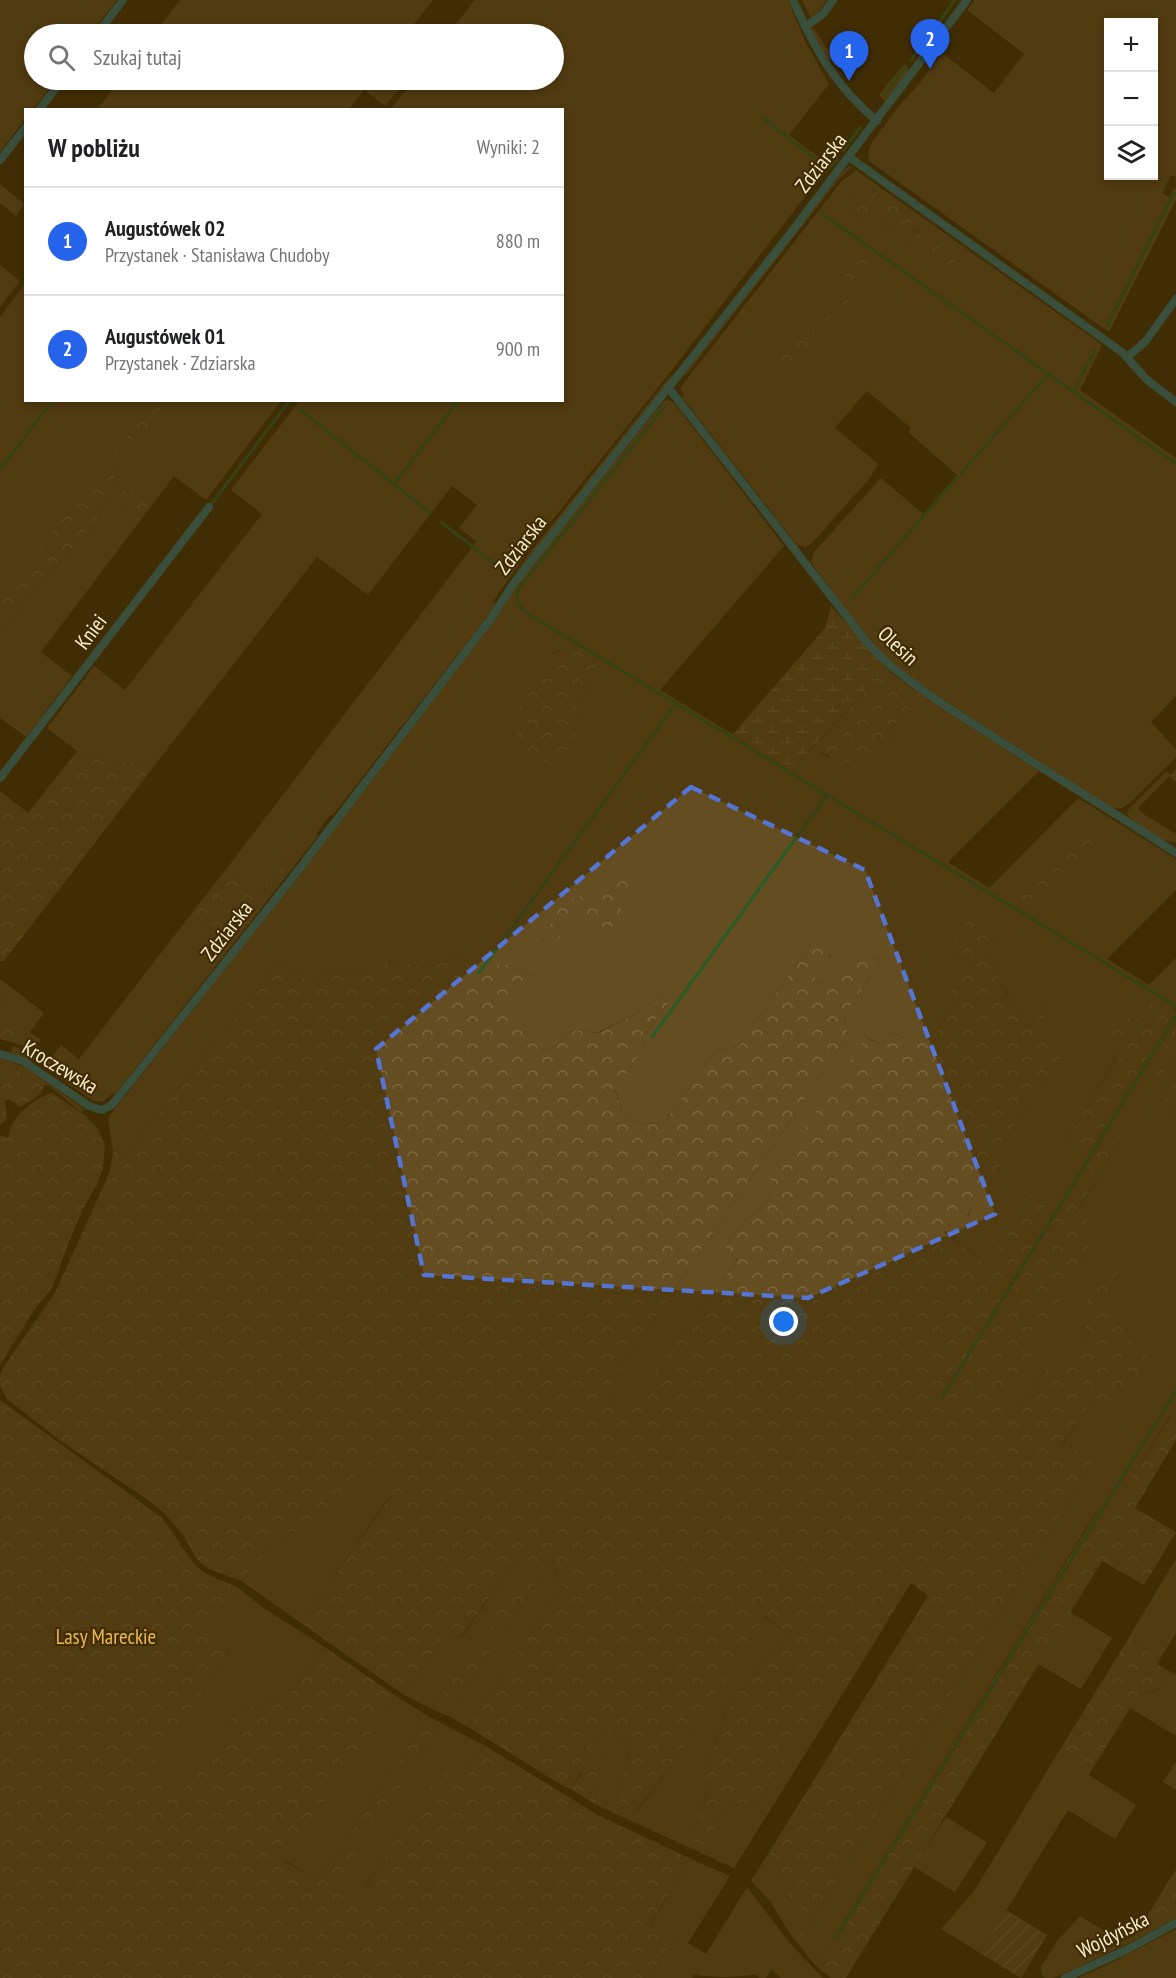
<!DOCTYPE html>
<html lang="pl">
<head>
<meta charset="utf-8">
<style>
	:root { --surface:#fff; --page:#f2f2f2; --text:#202124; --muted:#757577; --line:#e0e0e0; --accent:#2563eb }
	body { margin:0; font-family:"PT Sans Narrow",sans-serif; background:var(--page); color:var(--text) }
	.controls { position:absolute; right:18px; top:18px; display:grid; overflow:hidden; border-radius:0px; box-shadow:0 3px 9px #0003 }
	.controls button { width:54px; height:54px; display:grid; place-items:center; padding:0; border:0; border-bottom:2px solid var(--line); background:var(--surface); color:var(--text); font:30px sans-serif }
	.you { position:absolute; left:784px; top:1322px; width:21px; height:21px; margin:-15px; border:4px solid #fff; border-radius:50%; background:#1a73e8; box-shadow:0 0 0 9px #1a73e833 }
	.badge { display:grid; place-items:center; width:39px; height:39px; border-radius:50%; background:var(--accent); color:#fff; font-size:20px; font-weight:700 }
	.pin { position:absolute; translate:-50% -50px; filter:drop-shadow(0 2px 3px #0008) }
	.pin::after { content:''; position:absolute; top:32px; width:21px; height:18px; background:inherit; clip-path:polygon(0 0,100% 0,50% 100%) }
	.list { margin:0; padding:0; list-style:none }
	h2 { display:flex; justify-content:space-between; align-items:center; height:78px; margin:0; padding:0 24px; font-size:26px }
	h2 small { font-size:20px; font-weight:400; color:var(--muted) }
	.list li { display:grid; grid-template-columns:39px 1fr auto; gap:18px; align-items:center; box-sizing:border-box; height:108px; padding:0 24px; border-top:2px solid var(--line) }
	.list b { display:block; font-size:22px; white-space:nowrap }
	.list p { margin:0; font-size:20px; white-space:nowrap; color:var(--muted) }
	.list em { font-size:20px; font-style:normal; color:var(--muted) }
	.icon { flex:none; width:33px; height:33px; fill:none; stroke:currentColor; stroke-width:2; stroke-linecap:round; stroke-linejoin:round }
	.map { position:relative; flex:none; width:1176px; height:1978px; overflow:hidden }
	.search { position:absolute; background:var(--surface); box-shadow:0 3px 9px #0003; left:24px; top:24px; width:540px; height:66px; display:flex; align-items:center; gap:15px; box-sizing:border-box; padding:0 21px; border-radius:33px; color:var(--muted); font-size:22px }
	.panel { position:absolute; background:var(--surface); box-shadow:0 3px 9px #0003; left:24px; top:108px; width:540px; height:294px; border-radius:0px }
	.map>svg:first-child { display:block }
	.green { fill:#644d21; fill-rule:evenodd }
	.forest { fill:url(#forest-crowns) }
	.wetland { fill:url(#wetland-marsh) }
	.garden { fill:url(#garden-furrows) }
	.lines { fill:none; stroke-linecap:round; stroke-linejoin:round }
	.stream { stroke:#295b25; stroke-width:3 }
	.street { stroke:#2f787e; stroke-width:8 }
	.marked { fill:none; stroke:#5475d6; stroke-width:4.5; stroke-dasharray:12 8; stroke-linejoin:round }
	.labels { text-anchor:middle; stroke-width:4.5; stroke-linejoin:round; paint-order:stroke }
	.street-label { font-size:21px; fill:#f9ebd0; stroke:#412d03 }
	.park-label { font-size:21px; fill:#ebb855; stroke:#412d03 }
</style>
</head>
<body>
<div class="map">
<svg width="1176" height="1978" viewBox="0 0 1176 1978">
	<defs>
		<pattern id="forest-crowns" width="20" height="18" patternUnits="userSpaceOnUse" patternTransform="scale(1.5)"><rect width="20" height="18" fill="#644d21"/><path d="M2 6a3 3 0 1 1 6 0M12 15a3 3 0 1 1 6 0" fill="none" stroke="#7b6740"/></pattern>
		<pattern id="wetland-marsh" width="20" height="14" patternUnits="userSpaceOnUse" patternTransform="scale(1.5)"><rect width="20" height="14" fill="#644d21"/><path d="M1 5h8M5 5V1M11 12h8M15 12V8" fill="none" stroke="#7b6740"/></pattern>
		<pattern id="garden-furrows" width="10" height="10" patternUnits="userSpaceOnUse" patternTransform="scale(1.5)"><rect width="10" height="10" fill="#644d21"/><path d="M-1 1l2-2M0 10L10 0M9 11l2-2" fill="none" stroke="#7b6740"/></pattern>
	</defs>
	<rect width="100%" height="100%" fill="#412d03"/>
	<path class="green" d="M0 0H117L90 34H34V80H56L33 109 26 110 25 119 0 152Z
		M180 0H433L406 34H154Z
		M475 0H788L806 43 829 84 789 135 829 165 672 370 526 553C517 570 503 585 493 602L496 604 482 623 333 815 329 816 316 834 318 836 298 861 288 860 260 891 251 894 245 891 227 868 470 550 476 541 459 528 477 505 452 486 368 595 317 557 154 766 101 759 77 751 47 728 94 666 125 690 262 514 231 490 299 401 562 400V110L391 109 414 80H554V34H448Z
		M802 0H827L816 15 811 18Z
		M974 0H1176V177L1171 175 1162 193 1170 197 1174 188 1176 189V200L1109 332 869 161 868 152 873 141 899 106 920 83 942 53 994 93 1024 54 967 10ZM1108 22H1154V176H1108Z
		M813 27 835 61 828 59 812 32Z
		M904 64 909 71 885 101 879 95Z
		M120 80H406L385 106 364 90 349 109H97Z
		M849 166H853L839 179 686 375H684L843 171Z
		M856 170 1102 345 1080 390 1176 458V696L1151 722 1176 749V757L1130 803 1122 808 1111 809 911 678 883 656 845 609 811 562 814 552 881 478 923 514 957 475 908 432 911 428 867 391 835 428 878 464 870 478 811 544 806 547 797 545 682 397 684 395 680 389 683 384 841 182ZM872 190 876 191 862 221 849 207V202L854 195ZM900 208 911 218V228L919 232 911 246 888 229 880 217Z
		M0 184 24 204 16 216 0 203Z
		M0 265 20 281 0 307Z
		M25 284 26 400 281 401 206 500 174 476 153 504 138 495 115 487C113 467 132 452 146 439L149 407 99 477 0 595V317Z
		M671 375H673L497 601 529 554Z
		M669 400 675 404 784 546 660 690 792 770 814 747 827 757 895 744C893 721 897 718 912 701L922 705 931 701 1039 771 948 862 989 888 1078 798 1176 859V890L1107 959 1149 985 1176 958V1023L1143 1077 1154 1088 1176 1052V1065L1163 1086 1167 1095 1168 1120 1176 1107V1416L1171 1414 1107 1517 1096 1512 816 1966 798 1944 1097 1455H1072L1061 1448 1092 1400 1112 1412 1146 1356 1082 1325 1088 1335 1062 1378 1047 1368 1013 1419 1000 1411 1093 1239 1086 1219 1076 1213 1117 1145 1104 1139 1041 1240 1035 1236 1030 1227 1044 1208 988 1264 944 1231 958 1210 968 1216 1009 1135 1060 1057 1041 1039 1046 1012 1039 999 1027 1017C1016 1006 1006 995 999 981 995 971 995 963 989 953L998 939 948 949 969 961 970 966 951 988 954 1005 933 1036 923 1043 909 1041 892 1032 883 1045 867 1038 772 1188 767 1202 756 1214 743 1222 725 1248 737 1259 710 1298 621 1414 615 1406 611 1382 848 1036 844 1016 881 961 867 953 842 972 834 981 818 984 814 975 831 956 815 938 738 1047 716 1050 663 1124 639 1123 623 1114 615 1089 645 1047 642 1039 668 1003 662 994 637 1013 597 1033 572 1030 554 1047 542 1051 505 1014 532 975 508 965 480 977 459 956 428 968 396 961 366 970 340 969 309 981 289 968 282 959 126 1153 113 1152 108 1118 220 975 516 586 664 401ZM567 648 591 682 577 707 578 724 520 756 518 718 554 653ZM1085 824 1099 838 1027 911ZM1174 1008 1176 1011 1085 1155 1065 1142 1120 1053 1110 1045 1137 1019 1141 1021Z
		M107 500 143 517 41 652 72 676 26 737 0 718V631L64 556 94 525Z
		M1176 769V782L1169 776 1139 807V811L1176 834V842C1160 843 1143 827 1130 818L1127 814 1128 810 1166 772 1170 775Z
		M191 914 233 944 115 1094 113 1093 102 1102 93 1101 49 1070 47 1067 48 1062 61 1045 79 1059Z
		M12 988 44 1013 30 1032 41 1040 37 1045 41 1049 40 1051 18 1044 22 1040 3 1023 0 1025V1005Z
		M13 1046 39 1057 31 1061 11 1053Z
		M0 1058 25 1067 84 1109 81 1112 50 1086 44 1085V1087L21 1071 0 1062Z
		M365 1460 388 1477 389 1497 301 1623 241 1581 269 1550 289 1532 312 1534Z
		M516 1559 525 1575 432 1709 404 1695 444 1635 462 1637Z
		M1176 1559V1633L1160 1659 1128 1639Z
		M552 1560 561 1587 468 1727 448 1716Z
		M240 1589 261 1606 323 1646 289 1695 237 1712 181 1795 146 1773 229 1653 211 1628Z
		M1070 1612 1112 1638 1081 1689 1038 1664Z
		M764 1616 788 1634 727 1708 709 1761 704 1802 692 1837 715 1823 734 1803 758 1804 831 1688 842 1695 734 1868 596 1805 599 1772 608 1750 580 1774 571 1789 563 1786 603 1731 631 1742 616 1798 636 1812 674 1763Z
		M1169 1671 1176 1675V1736L1130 1708 1139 1694C1156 1694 1163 1686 1169 1671Z
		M396 1696 428 1716 317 1881 285 1860Z
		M443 1724 484 1745 461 1779 417 1809 414 1819 390 1847 366 1887 378 1903 370 1915 330 1890Z
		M1061 1748 1093 1768 1089 1775 1136 1805 1115 1839 1068 1810 980 1953 941 1929 974 1891Z
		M1176 1762V1790L1163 1782Z
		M946 1817 987 1842 955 1892 914 1867Z
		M769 1852 780 1872 788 1898 807 1912 792 1937 770 1901 751 1881Z
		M691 1859 730 1876 688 1943 706 1954 747 1887 789 1942 823 1978H780L779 1975 771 1970 766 1978H760L755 1974C740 1978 708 1978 694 1974L692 1978H649L676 1935 649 1927Z
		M1080 1916 1121 1941 1134 1936 1131 1942 1054 1978H1045L1042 1975 1041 1967 1057 1941Z
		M1176 1929V1978H1078L1113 1962Z"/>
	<path class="forest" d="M872 189 876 191C881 203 880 210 872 220L862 221 849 207V202L854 195Z
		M887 204C897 204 904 211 911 218L912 228 921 235 920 243 915 246H911C899 237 879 227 880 210Z
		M931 239H935L942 253 951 254 958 258 951 267C939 264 923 254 931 239Z
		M862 259 868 260 866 276 853 289 856 295 844 305 834 308 827 300 843 285 845 272Z
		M830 315 835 317V324L832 330 825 331 819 328Z
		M816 330 817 340 807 350 789 363 777 361 776 349 787 342 794 333Z
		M157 405 161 414C156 422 152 432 146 440 134 455 112 465 115 487L138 495 153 504 143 517 107 500 94 525 64 556 0 631V595L3 591 98 477 149 407Z
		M571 643 597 660 591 682 577 707 578 724 574 739 569 747 560 755 537 765 526 763 520 757C517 736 515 696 528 678 533 671 542 665 548 658 555 652 565 651 571 643Z
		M886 668 903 682 931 701 922 705 912 702C897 718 893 721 895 744 870 766 839 767 814 747Z
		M77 751 101 759 154 766 4 961H0V791L28 813Z
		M1085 823 1100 838 1027 911 1008 900Z
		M600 852 616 853 618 860 613 864 605 863 599 868 593 867Z
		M288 860 298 861 233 944 191 914 227 868 245 891 251 894 260 891Z
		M619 877H627L630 889 622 905 618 921 620 931 614 932 610 930 599 933 590 928 586 922 578 921 568 927 552 947 540 945 534 940 545 938 551 931C550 908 561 901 582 896L597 905 603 903 602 894 608 881Z
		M968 919C985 920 995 921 998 939L989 953C995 963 995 971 999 981 1005 995 1016 1006 1026 1016L1039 999 1046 1012 1044 1023 1047 1032 1041 1039 1061 1056 1009 1135 1012 1146 967 1216 958 1210 944 1232 988 1264 1032 1194 1039 1195 1044 1200V1208L1030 1227 1035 1236 1041 1240 1104 1139 1112 1140 1117 1145 1076 1212 1086 1219 1095 1229 1093 1239 1001 1411 1013 1419 1047 1368 1062 1377 1088 1335 1078 1315 1106 1271 1115 1272 1124 1278 1105 1308 1114 1315 1126 1339 1147 1356 1112 1413 1092 1400 1061 1447 1072 1454 1083 1441 1092 1446 1097 1455 798 1944 792 1937 806 1912 788 1898 780 1872 769 1852 928 1596 911 1583 842 1695 831 1689 758 1804 734 1803 715 1823 709 1848 697 1844 692 1837 704 1802 709 1761 727 1708 788 1634 765 1616 674 1763 635 1812 616 1798 631 1742 603 1731 563 1786 468 1727 561 1587 552 1560 448 1716 432 1709 524 1575 516 1559 461 1637 444 1635 404 1695 301 1623 389 1498 381 1490 387 1477 365 1461 312 1535 289 1532 269 1550 241 1581 207 1568 196 1558 183 1535 165 1514 148 1500 58 1439 7 1399 0 1386V1375L4 1366 55 1293 103 1187 110 1170 113 1152 126 1153 282 959 289 968 309 981 340 969 366 970 396 961 428 968 459 956 480 976 492 962 499 965H508L532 975 506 1014 542 1051 554 1047 572 1030 598 1033 637 1013 662 994 668 1003 642 1039 645 1047 615 1090 623 1114 639 1123 663 1124 716 1050 738 1047 815 938 825 939C838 956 826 962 814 975L818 984C841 980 840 975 851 955L867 953 881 961 844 1016 848 1036 611 1382 615 1406 621 1413 710 1298 737 1259 725 1248 743 1222 756 1214 767 1202 772 1188 770 1180 866 1038 883 1045 892 1032 909 1041 923 1043 933 1036 954 1005 951 988 946 977 955 965 965 971 970 966 969 961 948 949Z
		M0 979 12 988 0 1005Z
		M1156 997 1176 1011 1085 1156 1070 1147 1065 1142 1120 1054 1110 1045 1107 1037 1119 1023 1129 1018 1141 1020Z
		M3 1023 17 1028 22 1040 18 1044 0 1039V1025Z
		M1176 1023V1052L1154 1089 1143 1077Z
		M0 1062 21 1071 44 1087C41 1096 28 1102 20 1107L9 1099 5 1101 7 1119 0 1125Z
		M1176 1065V1107L1168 1120 1157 1112 1167 1095 1163 1086Z
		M52 1093 86 1116 98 1129 105 1145 103 1168 97 1184 84 1207 69 1242 52 1288 35 1309 0 1365V1135L8 1138C11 1116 32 1100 52 1093Z
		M0 1400 161 1517C175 1533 185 1556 201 1570 212 1579 227 1581 240 1589L212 1628 229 1653 147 1773 181 1794 237 1712 289 1695 323 1646 396 1696 285 1861 317 1881 428 1716 443 1724 331 1890 370 1914 378 1903 366 1888 390 1847 414 1819 417 1809 427 1791 443 1773H453L461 1779 484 1745 598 1815 691 1859 649 1926 676 1935 649 1978H0Z
		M1172 1414 1176 1416V1440L1135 1508 1176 1532 1144 1585 1102 1561 846 1978H831L816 1966 1097 1512 1107 1516Z
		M1128 1639 1160 1659 1157 1664 1169 1671C1163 1686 1156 1693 1139 1694L1093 1768 1061 1748Z
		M603 1742 608 1750 599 1772 596 1805 571 1789Z
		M1176 1869V1918L1131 1942Z"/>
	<path class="wetland" d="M831 606 886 668 792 770 733 734 825 628Z"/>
	<path class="garden" d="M1006 1910 1047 1935 1021 1978 980 1953Z"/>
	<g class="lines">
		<path class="stream" d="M931 33 955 0
			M911 60 925 40
			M884 95 906 66
			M763 118 828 169 837 160
			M843 151 860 128
			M821 213 1176 464
			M1107 326 1174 193
			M1074 391 1095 350
			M665 406 521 586 517 593 518 603 525 612 1176 1006
			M298 408 430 513
			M0 470 53 400
			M394 484 459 400
			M210 506 290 400
			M442 523 509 575
			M852 598 1049 373
			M479 973 676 703
			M652 1037 827 795
			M942 1398 1176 1016
			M836 1938 1176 1391"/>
		<path class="street" d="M793 0C815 49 835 86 877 121
			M805 27 823 14 833 0
			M97 34 123 0
			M39 110 62 80
			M849 157 1105 340 1123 353 1146 379 1176 402
			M0 160 26 127
			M1127 357 1145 342 1176 299
			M668 387 869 645C902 680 943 704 983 730 1047 772 1112 811 1176 853
			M0 778 209 507
			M0 1054 23 1061 89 1106 102 1110 112 1105 293 877 492 617 514 583 789 235 967 0
			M1065 1978 1126 1950 1176 1923"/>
	</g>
	<path d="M0 0H1176V1978H0ZM691 787 865 870 995 1214 808 1298 424 1275 376 1049Z" fill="#412d03" fill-opacity=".55" fill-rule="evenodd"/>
	<path class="marked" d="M691 787 865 870 995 1214 808 1298 424 1275 376 1049Z"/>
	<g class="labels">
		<g class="street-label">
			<text transform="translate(821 163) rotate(-52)" y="7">Zdziarska</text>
			<text transform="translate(521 545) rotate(-52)" y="7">Zdziarska</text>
			<text transform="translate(91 632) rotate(-53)" y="7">Kniei</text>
			<text transform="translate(898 646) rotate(43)" y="7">Olesin</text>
			<text transform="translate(227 931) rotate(-52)" y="7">Zdziarska</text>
			<text transform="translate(60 1067) rotate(31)" y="7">Kroczewska</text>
			<text transform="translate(1113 1935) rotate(-27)" y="7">Wojdyńska</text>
		</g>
		<g class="park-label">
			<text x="106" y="1644">Lasy Mareckie</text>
		</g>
	</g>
</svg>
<div class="controls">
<button>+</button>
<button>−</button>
<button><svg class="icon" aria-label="layers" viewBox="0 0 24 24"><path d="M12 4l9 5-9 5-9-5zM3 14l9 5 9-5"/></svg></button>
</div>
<div class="you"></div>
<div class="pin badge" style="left:849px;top:81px">1</div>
<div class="pin badge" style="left:930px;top:69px">2</div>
<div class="search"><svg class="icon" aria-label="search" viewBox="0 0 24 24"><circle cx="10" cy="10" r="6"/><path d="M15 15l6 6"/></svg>Szukaj tutaj</div>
<section class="panel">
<h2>W pobliżu<small>Wyniki: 2</small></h2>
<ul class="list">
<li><span class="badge">1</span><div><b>Augustówek 02</b><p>Przystanek · Stanisława Chudoby</p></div><em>880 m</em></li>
<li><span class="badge">2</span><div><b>Augustówek 01</b><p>Przystanek · Zdziarska</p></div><em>900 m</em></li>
</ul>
</section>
</div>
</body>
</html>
